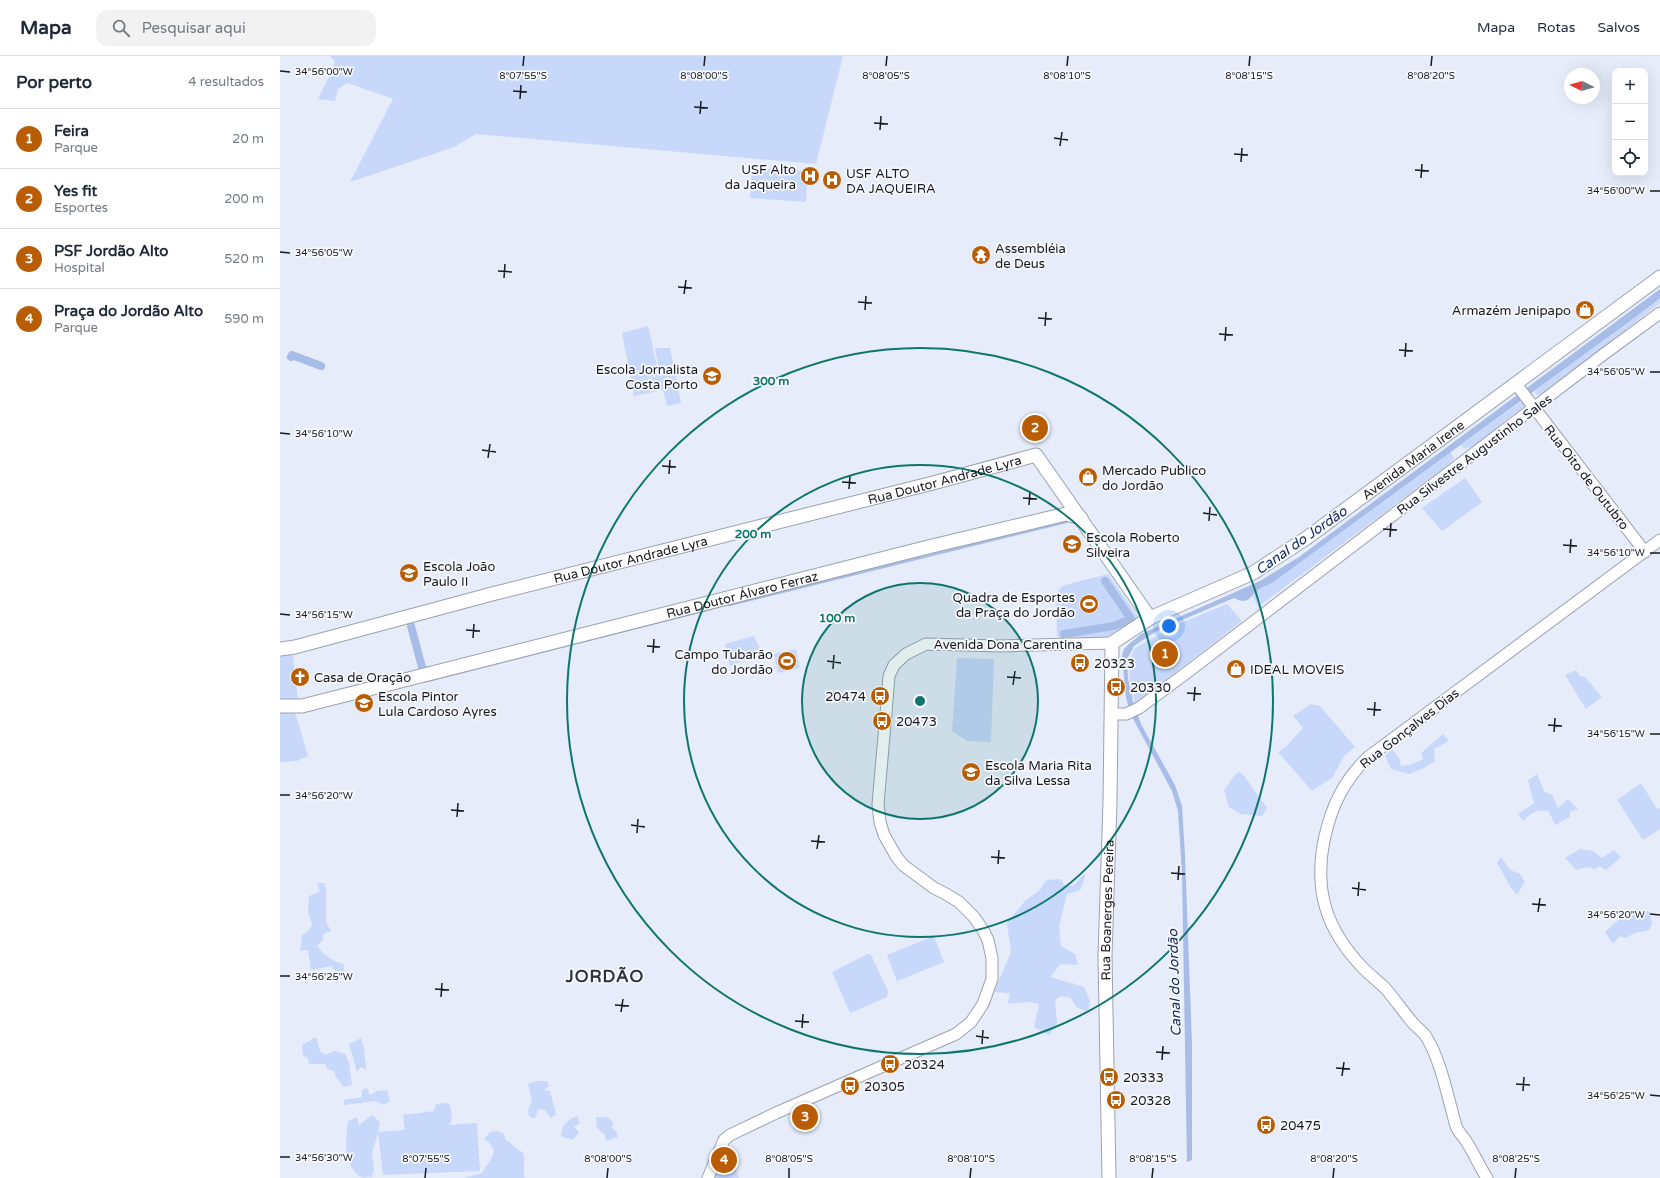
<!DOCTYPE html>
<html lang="pt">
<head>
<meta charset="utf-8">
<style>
	:root { --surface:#fff; --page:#f2f2f3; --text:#1f2937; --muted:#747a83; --line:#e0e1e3; --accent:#b95d04 }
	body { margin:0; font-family:"Varela Round",sans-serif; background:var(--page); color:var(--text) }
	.controls { position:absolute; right:12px; top:12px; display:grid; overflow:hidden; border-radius:8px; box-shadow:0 4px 16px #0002 }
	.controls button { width:36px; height:36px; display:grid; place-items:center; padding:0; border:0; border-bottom:1px solid var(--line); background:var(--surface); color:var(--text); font:20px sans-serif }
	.compass { position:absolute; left:1284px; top:12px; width:36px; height:36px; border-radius:50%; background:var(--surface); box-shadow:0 4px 16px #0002; rotate:275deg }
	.you { position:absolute; left:889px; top:570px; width:14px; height:14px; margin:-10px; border:3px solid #fff; border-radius:50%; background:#1a73e8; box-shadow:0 0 0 6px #1a73e833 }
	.badge { display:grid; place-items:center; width:26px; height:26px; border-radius:50%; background:var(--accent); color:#fff; font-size:13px; font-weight:700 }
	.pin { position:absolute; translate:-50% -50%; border:2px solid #fff; box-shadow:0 1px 4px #0006 }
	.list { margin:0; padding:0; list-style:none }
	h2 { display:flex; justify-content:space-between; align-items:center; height:52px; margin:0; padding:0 16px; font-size:17px }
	h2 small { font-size:13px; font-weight:400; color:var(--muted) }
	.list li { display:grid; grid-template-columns:26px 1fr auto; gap:12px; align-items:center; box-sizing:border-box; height:60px; padding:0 16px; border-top:1px solid var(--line) }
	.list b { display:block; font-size:15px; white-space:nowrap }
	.list p { margin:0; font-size:13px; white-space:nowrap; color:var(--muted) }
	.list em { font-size:13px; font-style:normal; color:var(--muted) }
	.icon { flex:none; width:22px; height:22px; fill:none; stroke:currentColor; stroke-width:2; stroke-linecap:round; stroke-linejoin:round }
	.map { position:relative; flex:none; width:1380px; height:1122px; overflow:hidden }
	header { display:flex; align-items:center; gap:24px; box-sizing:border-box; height:56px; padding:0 20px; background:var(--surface); border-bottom:1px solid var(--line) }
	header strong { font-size:19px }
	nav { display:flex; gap:22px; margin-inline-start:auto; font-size:14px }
	.search { width:280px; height:36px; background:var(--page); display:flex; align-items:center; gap:10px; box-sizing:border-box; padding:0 14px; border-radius:12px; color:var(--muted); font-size:15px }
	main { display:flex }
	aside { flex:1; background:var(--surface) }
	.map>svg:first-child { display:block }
	.green { fill:#c7d8fa }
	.water { fill:#a7bde8 }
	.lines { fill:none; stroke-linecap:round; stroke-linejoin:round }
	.stream { stroke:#a7bde8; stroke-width:2.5 }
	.canal { stroke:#a7bde8; stroke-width:8 }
	.tertiary-casing { stroke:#9ca2ae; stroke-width:13 }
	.secondary-casing { stroke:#9ca2ae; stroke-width:15 }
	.tertiary { stroke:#fff; stroke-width:11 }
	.secondary { stroke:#fff; stroke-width:13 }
	.ticks { fill:none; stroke:#181a1f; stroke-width:1.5 }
	.ring { fill:none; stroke:#0f766e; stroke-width:2 }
	.labels { text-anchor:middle; stroke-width:3.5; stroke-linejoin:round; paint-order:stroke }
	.poi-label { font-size:13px; fill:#181a1f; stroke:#f7f9fe; text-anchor:start }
	.street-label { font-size:13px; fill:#181a1f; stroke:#f7f9fe }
	.water-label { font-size:14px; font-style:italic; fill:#102659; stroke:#f7f9fe }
	.district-label { font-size:17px; font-weight:bold; letter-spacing:1px; fill:#2d323c; stroke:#f7f9fe }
	.ticks-label { font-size:10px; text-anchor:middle; fill:#181a1f; stroke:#f7f9fe; stroke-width:3.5; stroke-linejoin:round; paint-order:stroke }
	.centre { fill:#0f766e; stroke:#f7f9fe; stroke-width:2 }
	.ring-label { font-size:12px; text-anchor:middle; font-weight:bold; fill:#0f766e; stroke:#f7f9fe; stroke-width:3.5; stroke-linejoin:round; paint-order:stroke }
</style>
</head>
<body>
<header>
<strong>Mapa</strong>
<div class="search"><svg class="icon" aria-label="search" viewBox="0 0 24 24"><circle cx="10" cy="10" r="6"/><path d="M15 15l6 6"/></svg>Pesquisar aqui</div>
<nav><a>Mapa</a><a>Rotas</a><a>Salvos</a></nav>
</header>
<main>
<aside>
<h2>Por perto<small>4 resultados</small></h2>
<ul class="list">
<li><span class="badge">1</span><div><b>Feira</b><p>Parque</p></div><em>20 m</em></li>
<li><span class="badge">2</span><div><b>Yes fit</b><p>Esportes</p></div><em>200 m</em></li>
<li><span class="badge">3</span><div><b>PSF Jordão Alto</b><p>Hospital</p></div><em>520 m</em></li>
<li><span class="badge">4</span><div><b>Praça do Jordão Alto</b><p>Parque</p></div><em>590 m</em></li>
</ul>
</aside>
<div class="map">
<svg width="1380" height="1122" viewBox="0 0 1380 1122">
	<rect width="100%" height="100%" fill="#e6ecf9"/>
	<path class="green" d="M50 0H563L536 108 196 78 174 91 70 126 113 43 68 27 58 33 55 45 38 43 49 21 55 5Z
		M472 112 528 115 526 146 470 142Z
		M1380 242V247L1264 337 1256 339 1255 335Z
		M368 270 379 319 355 324 380 320 375 292H390L401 347 387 350 383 334 354 340 342 277Z
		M1243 344 1245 347 1244 351C1237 356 1230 361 1223 366 1211 377 1201 390 1184 393L1181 389Z
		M1171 396 1174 403 1167 410 978 551 973 540 978 534 992 527Z
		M1185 422 1202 446 1162 475 1142 452Z
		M828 518 859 562 831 583H779L777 578 776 539 780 532 785 529Z
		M947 548 962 565 855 648 850 627 849 605 855 592 896 569Z
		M474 580 482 597 450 610 445 588Z
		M516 593 520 612 498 617 494 598Z
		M0 598H10L13 600 18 645 0 648Z
		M677 602 714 603 711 686 687 685 672 675Z
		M1296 614 1300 620 1305 621 1322 641 1306 653 1285 619Z
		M1031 648 1040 650 1075 691 1064 700 1053 721 1032 735 998 696 1007 690 1023 672 1013 660Z
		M13 656 16 659 28 700 17 705 0 706V657Z
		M1163 678 1169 685 1154 693 1155 705 1144 712 1129 718 1111 713 1105 700 1111 692 1119 702 1121 710 1132 708 1143 703 1141 697Z
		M959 716 964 720 987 752 982 760 961 758 949 751 944 734 954 720Z
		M1257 718 1264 735 1273 740 1278 752 1288 743 1298 753 1290 756V761L1275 769 1269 756C1258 752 1251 757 1243 765L1238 758 1254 747 1248 724Z
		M1361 727 1377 753 1380 752V773L1363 784 1337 744Z
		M1300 793 1313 795 1322 802 1334 794 1341 801 1326 814 1319 810 1315 813 1307 811 1296 814 1285 802Z
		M1221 801 1230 814 1240 818 1245 826 1237 839 1231 832 1217 807Z
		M804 818 805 821 800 834 787 838 779 870 781 890 795 898 798 909 781 908 770 921 804 931 810 945 808 956 796 951 791 942 781 940 775 944 777 967 769 979 754 971 759 948C750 944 738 948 728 947L730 937 714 936 731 896 727 867 745 845 760 834 766 824 781 823 784 829 793 830Z
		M37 827H44L46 834V866L51 875 43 878V884L37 890C44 899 52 905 63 908L65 915 57 916 51 910 31 914 28 894 20 895 22 879C39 867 29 868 28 854 28 849 29 845 29 840L40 835Z
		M1361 853 1370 856 1372 868 1369 874 1355 877 1345 882 1340 880 1333 888 1325 876 1346 857Z
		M654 880 664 906 617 925 607 899Z
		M588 898 591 899 608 935 607 941 570 957 552 916Z
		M36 981 40 995 45 999 55 995 65 998 69 1007 72 1029 64 1031 56 1021 54 1015 46 1012V1008H29L28 1003 23 999 22 989Z
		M81 982 84 992 86 1014 81 1011 77 1016 69 988Z
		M257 1025H267L269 1030 264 1034 270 1035 276 1059 271 1062 265 1054 258 1053 255 1063 249 1060 248 1054 252 1045 248 1028Z
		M87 1032 90 1039 97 1035 107 1034 110 1045 103 1049 96 1045 64 1049V1044L82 1041V1034Z
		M169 1047C171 1054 173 1063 170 1069L197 1067 200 1115 103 1119 98 1077 92 1097 94 1113 92 1121 84 1120 87 1122C73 1122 66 1102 66 1090 66 1082 67 1073 68 1065L77 1061 79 1069 92 1059 100 1066 98 1076 125 1074 123 1059 154 1055 156 1048Z
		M297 1060 300 1067 294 1071 299 1076 293 1084 281 1080C282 1068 286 1065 297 1060Z
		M316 1061C324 1061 330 1060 334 1068L331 1071 336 1075 338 1081 326 1085 325 1079 317 1072Z
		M217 1075 224 1078 225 1083 244 1098V1121L246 1122H183L202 1117C209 1104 223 1095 204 1083L210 1076Z
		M446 1085 459 1122H430Z"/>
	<path class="water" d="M1380 233V242L1354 262 992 527C988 529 982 531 978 534 969 542 967 549 954 542L890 569 875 576 854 590 847 603 848 622 854 650 862 670 895 729 902 750 905 799 912 987V1104L907 1106 902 817 898 755 892 735 851 659 846 642 842 600 844 593 849 588 861 578 980 525 1019 501Z"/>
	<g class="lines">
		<path class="stream" d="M449 549 786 466
			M143 626 430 553"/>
		<path class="canal" d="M11 301 12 299 41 310
			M825 525 851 563
			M131 570 143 615 149 614
			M784 578 834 570 851 563 852 564"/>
		<defs>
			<path id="tertiary" d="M1236 328 1365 496
				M831 658H846L859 652 909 615 1324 298 1380 257
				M428 1122 444 1084 450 1079 496 1057 676 978 691 966 703 948 712 923V902L708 884 703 874 694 861 679 846 666 838 654 832 623 809 616 800 604 779 600 766 598 748 606 657 609 620 614 609 626 598 646 588 721 590 832 587
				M1207 1122C1199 1110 1194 1097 1186 1085 1183 1080 1178 1076 1176 1070 1168 1043 1161 1003 1145 979 1141 974 1136 971 1132 966 1123 955 1115 944 1106 933 1099 926 1091 920 1084 913 1046 874 1033 834 1045 780 1052 749 1064 725 1087 702L1380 484"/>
			<g id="secondary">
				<path id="s1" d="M0 593 15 591 212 538 653 427 756 399 870 562"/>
				<path id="s2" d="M0 650H22L648 491 786 458 801 462"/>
				<path id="s3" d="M829 1122 825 900 830 746 832 587 870 562 973 517 1028 481 1380 221"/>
			</g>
		</defs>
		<use href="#tertiary" class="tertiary-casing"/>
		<use href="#secondary" class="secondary-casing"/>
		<use href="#tertiary" class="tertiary"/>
		<use href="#secondary" class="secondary"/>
	</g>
	<path class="ticks" d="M243 10 244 0M424 10 425 0M606 10 607 0M787 10 788 0M969 10 970 0M1151 10 1152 0M0 15 10 16M233 35 247 36M240 43 241 29M414 51 428 52M420 58 421 45M594 67 608 68M600 74 601 60M774 82 788 84M780 90 782 76M954 98 968 99M961 106 962 92M1135 114 1149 115M1141 122 1142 108M1370 135H1380M0 196 10 197M218 215 232 216M224 222 225 208M398 231 412 232M404 238 406 224M578 246 592 247M585 254 586 240M758 262 772 263M765 270 766 256M939 278 953 279M945 285 946 271M1119 294 1133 295M1125 301 1126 287M1370 316H1380M0 377 10 378M202 394 216 396M208 402 210 388M382 410 396 411M389 418 390 404M562 426 576 427M569 433 570 420M743 442 757 443M749 449 750 435M923 457 937 459M929 465 930 451M1103 473 1117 474M1110 481 1111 467M1283 489 1297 490M1290 497 1291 483M1370 497H1380M0 558 10 559M186 574 200 575M193 582 194 568M367 590 380 591M373 597 374 583M547 605 561 607M553 613 554 599M727 621 741 622M733 629 735 615M907 637 921 638M914 645 915 631M1087 653 1101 654M1094 660 1095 646M1268 669 1282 670M1274 676 1275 662M1370 678H1380M0 739H10M171 754 184 755M177 761 178 747M351 769 365 771M357 777 358 763M531 785 545 786M537 793 539 779M711 801 725 802M718 808 719 794M891 817 905 818M898 824 899 810M1072 832 1086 834M1078 840 1079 826M1252 848 1266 849M1258 856 1260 842M1370 858 1380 859M0 920H10M155 933 169 934M161 941 162 927M335 949 349 950M341 956 343 943M515 965 529 966M522 972 523 958M696 980 709 982M702 988 703 974M876 996 890 997M882 1004 883 990M1056 1012 1070 1013M1062 1020 1064 1006M1236 1028 1250 1029M1243 1035 1244 1021M1370 1039 1380 1040M0 1101H10M145 1122 146 1112M327 1122 328 1112M509 1122V1112M690 1122 691 1112M872 1122 873 1112M1053 1122 1054 1112M1235 1122 1236 1112"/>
	<circle cx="640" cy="645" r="118" fill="#0f766e" fill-opacity=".12"/>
	<g class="ring">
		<circle cx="640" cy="645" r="118"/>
		<circle cx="640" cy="645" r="236"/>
		<circle cx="640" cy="645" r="353"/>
	</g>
	<defs>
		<symbol id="hospital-disc" viewBox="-11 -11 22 22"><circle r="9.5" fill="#b95d04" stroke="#f7f9fe"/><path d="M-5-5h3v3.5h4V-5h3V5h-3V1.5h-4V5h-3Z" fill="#fff"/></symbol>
		<symbol id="temple-disc" viewBox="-11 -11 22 22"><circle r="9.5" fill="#b95d04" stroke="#f7f9fe"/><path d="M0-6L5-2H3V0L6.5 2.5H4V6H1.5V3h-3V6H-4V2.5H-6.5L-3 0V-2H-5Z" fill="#fff"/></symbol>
		<symbol id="shop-disc" viewBox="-11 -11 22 22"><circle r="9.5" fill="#b95d04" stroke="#f7f9fe"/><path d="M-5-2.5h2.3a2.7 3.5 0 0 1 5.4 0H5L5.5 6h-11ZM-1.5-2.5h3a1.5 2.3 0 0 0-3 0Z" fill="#fff"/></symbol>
		<symbol id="school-disc" viewBox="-11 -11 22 22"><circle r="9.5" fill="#b95d04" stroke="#f7f9fe"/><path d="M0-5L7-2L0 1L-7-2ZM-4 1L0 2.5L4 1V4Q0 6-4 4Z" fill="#fff"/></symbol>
		<symbol id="stadium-disc" viewBox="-11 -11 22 22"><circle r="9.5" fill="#b95d04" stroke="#f7f9fe"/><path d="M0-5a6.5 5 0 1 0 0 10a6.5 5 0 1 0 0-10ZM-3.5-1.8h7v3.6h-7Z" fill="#fff"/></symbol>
		<symbol id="bus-disc" viewBox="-11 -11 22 22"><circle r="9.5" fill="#b95d04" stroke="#f7f9fe"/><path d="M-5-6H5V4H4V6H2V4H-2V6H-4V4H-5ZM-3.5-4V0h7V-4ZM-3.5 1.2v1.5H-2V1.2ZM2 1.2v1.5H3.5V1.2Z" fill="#fff"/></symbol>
		<symbol id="church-disc" viewBox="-11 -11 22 22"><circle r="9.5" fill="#b95d04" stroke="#f7f9fe"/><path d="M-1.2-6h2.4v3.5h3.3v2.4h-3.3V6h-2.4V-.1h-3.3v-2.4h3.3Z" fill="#fff"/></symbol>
	</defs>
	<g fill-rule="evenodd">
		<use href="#hospital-disc" x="519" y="109" width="22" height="22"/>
		<use href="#hospital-disc" x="541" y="113" width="22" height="22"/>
		<use href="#temple-disc" x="690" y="188" width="22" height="22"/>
		<use href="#shop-disc" x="1294" y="243" width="22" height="22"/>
		<use href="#school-disc" x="421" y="309" width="22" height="22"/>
		<use href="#shop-disc" x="797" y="410" width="22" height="22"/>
		<use href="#school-disc" x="781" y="477" width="22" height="22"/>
		<use href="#school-disc" x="118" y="506" width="22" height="22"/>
		<use href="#stadium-disc" x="798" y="537" width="22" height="22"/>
		<use href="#stadium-disc" x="496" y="594" width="22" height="22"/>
		<use href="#bus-disc" x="789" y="596" width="22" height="22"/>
		<use href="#shop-disc" x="945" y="602" width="22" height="22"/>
		<use href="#church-disc" x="9" y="610" width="22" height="22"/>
		<use href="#bus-disc" x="825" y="620" width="22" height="22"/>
		<use href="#bus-disc" x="589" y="629" width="22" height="22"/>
		<use href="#school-disc" x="73" y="636" width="22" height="22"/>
		<use href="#bus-disc" x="591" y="654" width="22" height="22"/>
		<use href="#school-disc" x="680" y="705" width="22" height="22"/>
		<use href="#bus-disc" x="599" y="997" width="22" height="22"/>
		<use href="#bus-disc" x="818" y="1010" width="22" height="22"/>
		<use href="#bus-disc" x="559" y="1019" width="22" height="22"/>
		<use href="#bus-disc" x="825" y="1033" width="22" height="22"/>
		<use href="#bus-disc" x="975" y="1058" width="22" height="22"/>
	</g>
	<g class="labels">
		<g class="poi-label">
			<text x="516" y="118" text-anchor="end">USF Alto<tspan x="516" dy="15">da Jaqueira</tspan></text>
			<text x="566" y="122">USF ALTO<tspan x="566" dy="15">DA JAQUEIRA</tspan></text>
			<text x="715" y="197">Assembléia<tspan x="715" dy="15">de Deus</tspan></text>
			<text x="1291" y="259" text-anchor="end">Armazém Jenipapo</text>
			<text x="418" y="318" text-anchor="end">Escola Jornalista<tspan x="418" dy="15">Costa Porto</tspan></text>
			<text x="822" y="419">Mercado Publico<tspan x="822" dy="15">do Jordão</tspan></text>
			<text x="806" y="486">Escola Roberto<tspan x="806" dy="15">Silveira</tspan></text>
			<text x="143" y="515">Escola João<tspan x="143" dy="15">Paulo II</tspan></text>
			<text x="795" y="546" text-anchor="end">Quadra de Esportes<tspan x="795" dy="15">da Praça do Jordão</tspan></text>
			<text x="493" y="603" text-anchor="end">Campo Tubarão<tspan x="493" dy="15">do Jordão</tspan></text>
			<text x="814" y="612">20323</text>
			<text x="970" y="618">IDEAL MOVEIS</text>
			<text x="34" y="626">Casa de Oração</text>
			<text x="850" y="636">20330</text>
			<text x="98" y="645">Escola Pintor<tspan x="98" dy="15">Lula Cardoso Ayres</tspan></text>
			<text x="586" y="645" text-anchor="end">20474</text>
			<text x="616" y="670">20473</text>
			<text x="705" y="714">Escola Maria Rita<tspan x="705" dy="15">da Silva Lessa</tspan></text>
			<text x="624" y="1013">20324</text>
			<text x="843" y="1026">20333</text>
			<text x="584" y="1035">20305</text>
			<text x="850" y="1049">20328</text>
			<text x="1000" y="1074">20475</text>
		</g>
		<g class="street-label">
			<text transform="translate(1194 398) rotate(-37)" y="5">Rua Silvestre Augustinho Sales</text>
			<text dy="5" stroke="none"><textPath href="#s3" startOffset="889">Avenida Maria Irene</textPath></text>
			<text transform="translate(1307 421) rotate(52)" y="5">Rua Oito de Outubro</text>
			<text dy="5" stroke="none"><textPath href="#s1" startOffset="686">Rua Doutor Andrade Lyra</textPath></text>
			<text dy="5" stroke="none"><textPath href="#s1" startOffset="362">Rua Doutor Andrade Lyra</textPath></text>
			<text dy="5" stroke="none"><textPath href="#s2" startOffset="476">Rua Doutor Álvaro Ferraz</textPath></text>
			<text x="728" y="593">Avenida Dona Carentina</text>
			<text transform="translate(1129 672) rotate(-38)" y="5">Rua Gonçalves Dias</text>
			<text dy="5" stroke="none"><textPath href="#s3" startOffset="268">Rua Boanerges Pereira</textPath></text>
		</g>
		<g class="water-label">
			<text transform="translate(1021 484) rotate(-35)" y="5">Canal do Jordão</text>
			<text transform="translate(894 927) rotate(-92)" y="5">Canal do Jordão</text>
		</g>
		<g class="district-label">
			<text x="325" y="926">JORDÃO</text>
		</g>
	</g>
	<g class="ticks-label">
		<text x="44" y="19">34°56'00"W</text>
		<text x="1151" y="23">8°08'20"S</text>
		<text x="243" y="23">8°07'55"S</text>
		<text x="424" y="23">8°08'00"S</text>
		<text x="606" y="23">8°08'05"S</text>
		<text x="787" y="23">8°08'10"S</text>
		<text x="969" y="23">8°08'15"S</text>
		<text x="1336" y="138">34°56'00"W</text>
		<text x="44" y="200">34°56'05"W</text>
		<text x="1336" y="319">34°56'05"W</text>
		<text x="44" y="381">34°56'10"W</text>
		<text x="1336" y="500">34°56'10"W</text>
		<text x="44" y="562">34°56'15"W</text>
		<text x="1336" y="681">34°56'15"W</text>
		<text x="44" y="743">34°56'20"W</text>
		<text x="1336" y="862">34°56'20"W</text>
		<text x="44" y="924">34°56'25"W</text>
		<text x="1336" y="1043">34°56'25"W</text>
		<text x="44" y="1105">34°56'30"W</text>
		<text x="146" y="1106">8°07'55"S</text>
		<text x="328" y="1106">8°08'00"S</text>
		<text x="509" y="1106">8°08'05"S</text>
		<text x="691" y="1106">8°08'10"S</text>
		<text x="873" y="1106">8°08'15"S</text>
		<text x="1054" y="1106">8°08'20"S</text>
		<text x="1236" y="1106">8°08'25"S</text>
	</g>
	<circle cx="640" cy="645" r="6" class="centre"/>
	<g class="ring-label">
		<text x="491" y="329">300 m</text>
		<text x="473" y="482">200 m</text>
		<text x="557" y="566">100 m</text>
	</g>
</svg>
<div class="controls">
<button>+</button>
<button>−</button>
<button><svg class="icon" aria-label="locate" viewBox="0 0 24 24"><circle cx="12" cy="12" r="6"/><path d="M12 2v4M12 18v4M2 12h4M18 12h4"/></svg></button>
</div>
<svg class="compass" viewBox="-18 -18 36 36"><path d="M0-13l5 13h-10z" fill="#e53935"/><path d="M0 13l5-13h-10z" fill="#747a83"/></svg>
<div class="you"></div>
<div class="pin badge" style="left:885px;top:598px">1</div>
<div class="pin badge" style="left:755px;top:372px">2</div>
<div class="pin badge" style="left:525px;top:1061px">3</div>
<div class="pin badge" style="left:444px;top:1104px">4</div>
</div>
</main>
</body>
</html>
